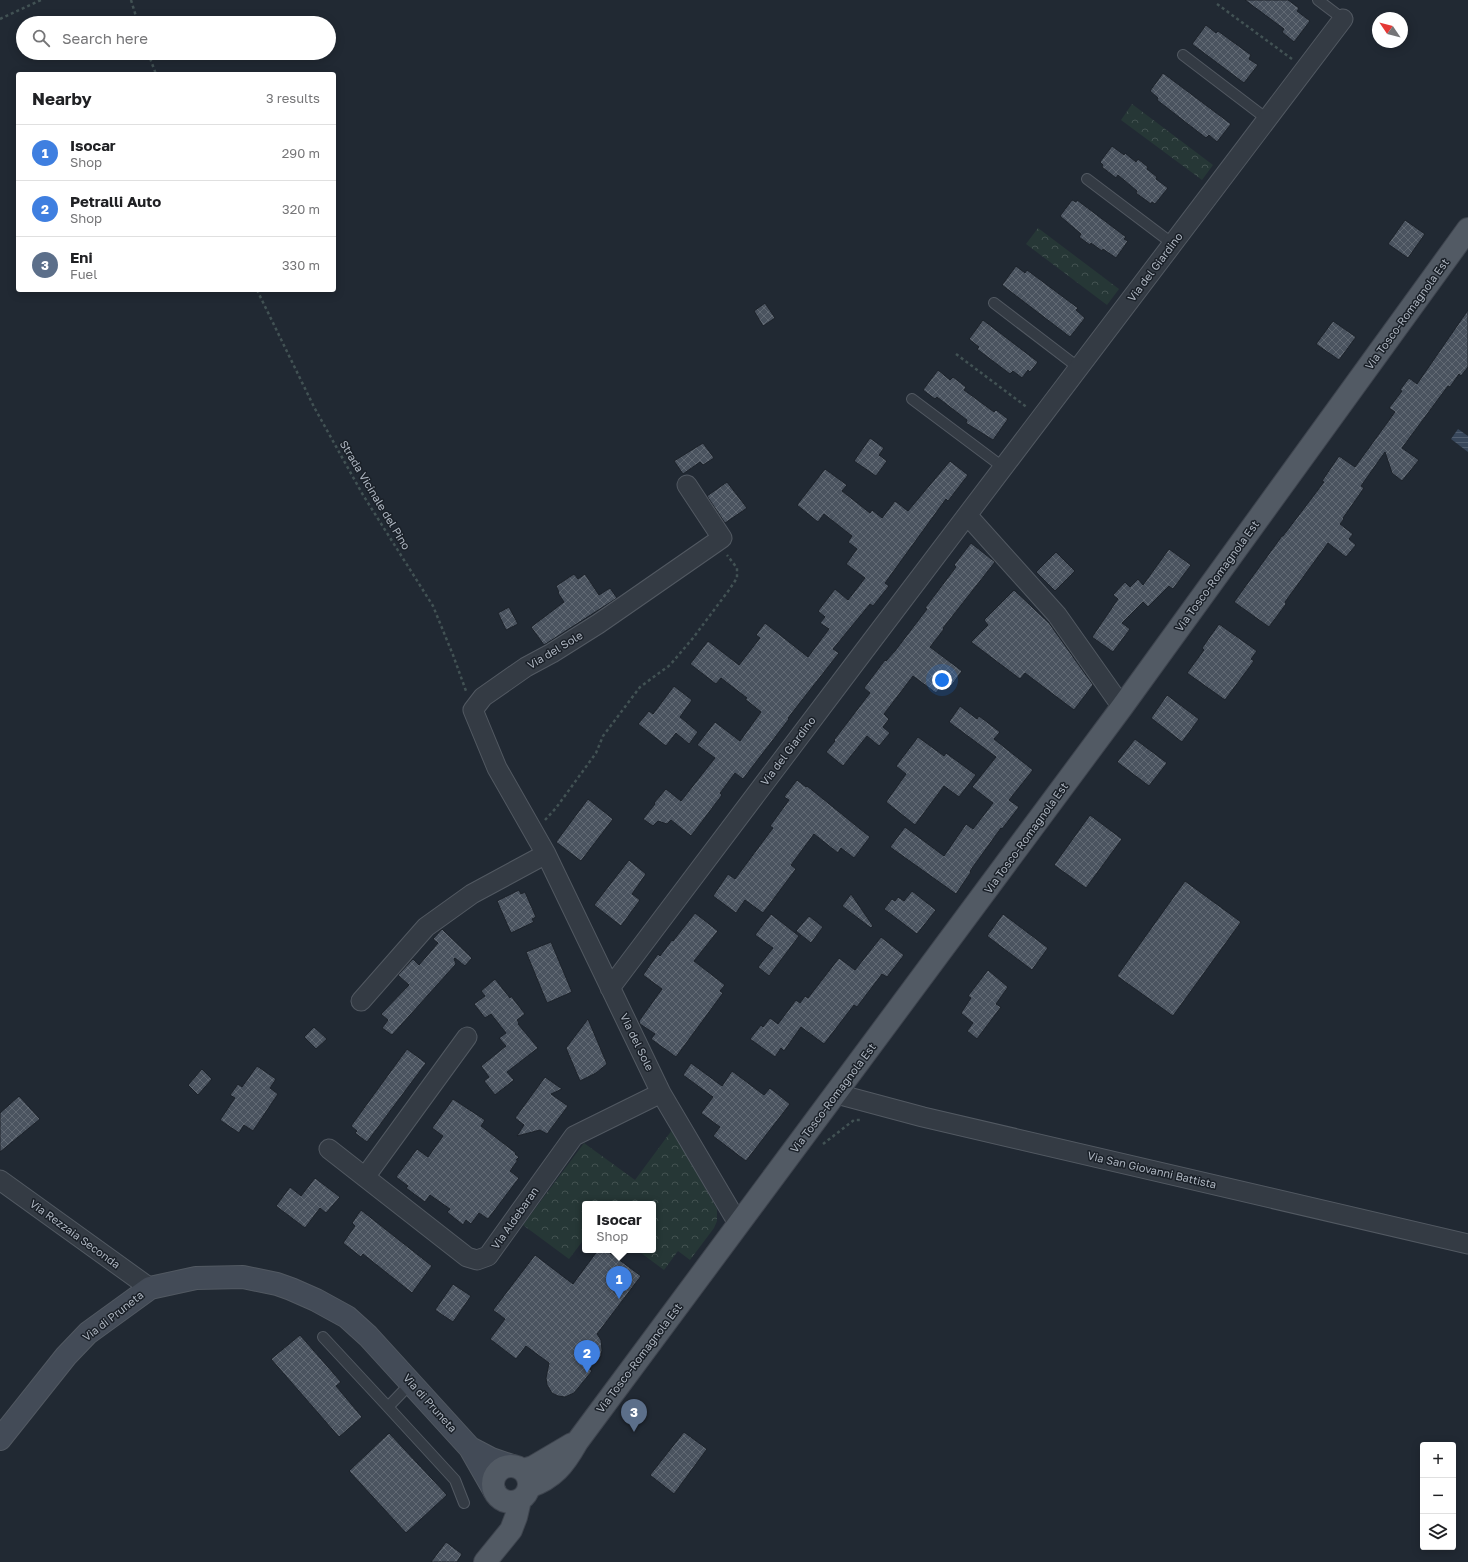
<!DOCTYPE html>
<html lang="en">
<head>
<meta charset="utf-8">
<style>
	:root { --surface:#fff; --page:#f6f6f6; --text:#202124; --muted:#757577; --line:#e0e0e0; --accent:#db2777 }
	body { margin:0; font-family:"Golos Text",sans-serif; background:var(--page); color:var(--text) }
	.controls { position:absolute; right:12px; bottom:12px; display:grid; overflow:hidden; border-radius:4px; box-shadow:0 2px 10px #0003 }
	.controls button { width:36px; height:36px; display:grid; place-items:center; padding:0; border:0; border-bottom:1px solid var(--line); background:var(--surface); color:var(--text); font:20px sans-serif }
	.compass { position:absolute; left:1372px; top:12px; width:36px; height:36px; border-radius:50%; background:var(--surface); box-shadow:0 2px 10px #0003; rotate:305deg }
	.you { position:absolute; left:942px; top:680px; width:14px; height:14px; margin:-10px; border:3px solid #fff; border-radius:50%; background:#1a73e8; box-shadow:0 0 0 6px #1a73e833 }
	.badge { display:grid; place-items:center; width:26px; height:26px; border-radius:50%; background:var(--accent); color:#fff; font-size:13px; font-weight:700 }
	.pin { position:absolute; translate:-50% -33px; filter:drop-shadow(0 1px 2px #0008) }
	.pin::after { content:''; position:absolute; top:21px; width:14px; height:12px; background:inherit; clip-path:polygon(0 0,100% 0,50% 100%) }
	.popup { position:absolute; left:582px; top:1201px; width:74px; height:52px; box-sizing:border-box; display:grid; place-content:center; border-radius:4px; background:var(--surface); filter:drop-shadow(0 1px 3px #0005); font-size:13px; white-space:nowrap; color:var(--muted) }
	.popup b { font-size:15px; color:var(--text) }
	.popup::after { content:''; position:absolute; left:50%; top:100%; margin-left:-8px; border:8px solid transparent; border-top-color:var(--surface) }
	.list { margin:0; padding:0; list-style:none }
	h2 { display:flex; justify-content:space-between; align-items:center; height:52px; margin:0; padding:0 16px; font-size:17px }
	h2 small { font-size:13px; font-weight:400; color:var(--muted) }
	.list li { display:grid; grid-template-columns:26px 1fr auto; gap:12px; align-items:center; box-sizing:border-box; height:56px; padding:0 16px; border-top:1px solid var(--line) }
	.list b { display:block; font-size:15px; white-space:nowrap }
	.list p { margin:0; font-size:13px; white-space:nowrap; color:var(--muted) }
	.list em { font-size:13px; font-style:normal; color:var(--muted) }
	.icon { flex:none; width:22px; height:22px; fill:none; stroke:currentColor; stroke-width:2; stroke-linecap:round; stroke-linejoin:round }
	.map { position:relative; flex:none; width:1468px; height:1562px; overflow:hidden }
	.search { position:absolute; background:var(--surface); box-shadow:0 2px 10px #0003; left:16px; top:16px; width:320px; height:44px; display:flex; align-items:center; gap:10px; box-sizing:border-box; padding:0 14px; border-radius:22px; color:var(--muted); font-size:15px }
	.panel { position:absolute; background:var(--surface); box-shadow:0 2px 10px #0003; left:16px; top:72px; width:320px; height:220px; border-radius:4px }
	.map>svg:first-child { display:block }
	.forest { fill:url(#forest-crowns) }
	.water { fill:url(#water-rules) }
	.building { fill:url(#building-cross-hatch); stroke:#1c222a }
	.lines { fill:none; stroke-linecap:round; stroke-linejoin:round }
	.service-casing { stroke:#525962; stroke-width:12 }
	.minor-casing { stroke:#525962; stroke-width:21 }
	.secondary-casing { stroke:#525962; stroke-width:24 }
	.primary-casing { stroke:#3e444e; stroke-width:24 }
	.path { stroke:#425254; stroke-width:2.5; stroke-dasharray:3 3; stroke-linecap:butt }
	.service { stroke:#343b44; stroke-width:10 }
	.minor { stroke:#343b44; stroke-width:19 }
	.secondary { stroke:#434b57; stroke-width:22 }
	.primary { stroke:#525a64; stroke-width:22 }
	.labels { text-anchor:middle; stroke-width:3; stroke-linejoin:round; paint-order:stroke }
	.street-label { font-size:11px; fill:#aeb6c1; stroke:#1a2028 }
</style>
</head>
<body>
<div class="map">
<svg width="1468" height="1562" viewBox="0 0 1468 1562">
	<defs>
		<pattern id="forest-crowns" width="20" height="18" patternUnits="userSpaceOnUse"><rect width="20" height="18" fill="#263736"/><path d="M2 6a3 3 0 1 1 6 0M12 15a3 3 0 1 1 6 0" fill="none" stroke="#435251"/></pattern>
		<pattern id="water-rules" width="6" height="5" patternUnits="userSpaceOnUse"><rect width="6" height="5" fill="#38475b"/><path d="M0 2.5h6" fill="none" stroke="#525f71"/></pattern>
		<pattern id="building-cross-hatch" width="8" height="8" patternUnits="userSpaceOnUse"><rect width="8" height="8" fill="#4a535f"/><path d="M0 0l8 8M0 8l8-8" fill="none" stroke="#626a74"/></pattern>
	</defs>
	<rect width="100%" height="100%" fill="#212933"/>
	<path class="forest" d="M1132 104 1213 165 1202 180 1121 120Z
		M1038 228 1119 289 1107 305 1026 244Z
		M672 1130 717 1209V1221L714 1228 690 1260 678 1251 664 1270 637 1250H653V1204H585V1238L569 1259 523 1225 584 1143 635 1180Z"/>
	<path class="water" d="M1458 429 1468 436V452L1451 439Z"/>
	<path class="building" d="M1245 0H1288L1299 8 1297 11 1310 21 1294 42 1282 32 1284 29Z
		M1206 25 1216 33 1218 31 1251 55 1249 59 1258 65 1244 83 1192 44Z
		M1163 73 1231 124 1217 142 1209 135 1206 138 1157 100 1158 98 1150 91Z
		M1112 146 1124 155 1125 153 1136 162 1138 159 1148 167 1147 169 1157 177 1156 179 1168 188 1155 204 1152 202 1151 204 1136 193 1137 191 1118 175 1116 178 1102 167 1103 165 1100 162Z
		M1072 200 1076 202 1077 200 1126 237 1124 239 1128 241 1116 258 1103 249 1102 251 1091 243 1090 245 1079 237 1081 234 1060 216Z
		M1405 220 1425 234 1408 258 1388 244Z
		M1016 266 1025 273 1027 270 1078 308 1076 310 1085 318 1070 337 1002 285Z
		M765 303 775 318 763 326 754 311Z
		M1468 310V367L1461 376 1459 374 1450 387 1448 386 1402 448 1419 460 1402 481 1392 473 1385 452 1361 486 1364 488 1343 518 1344 519 1340 524 1353 534 1349 539 1356 545 1346 557 1328 543 1285 602 1286 604 1269 627 1234 602 1282 536H1283L1324 482 1322 481 1339 456 1355 467 1395 412 1389 408 1402 391 1400 390 1409 378 1417 384Z
		M983 320 1038 362 1030 372 1028 370 1022 378 1013 371 1010 374 977 349 979 347 969 339Z
		M1333 321 1356 337 1339 360 1316 344Z
		M938 370 950 380 953 377 966 387 964 390 994 412 996 410 1008 419 993 440 966 423 967 420 937 397 935 399 923 390Z
		M870 438 884 448 879 455 887 461 876 476 854 461Z
		M703 443 714 458 703 465 700 462 683 474 674 461Z
		M950 461 968 475 948 501 946 499 885 583 889 586 873 606 870 604 833 649 839 653 788 718 789 719 743 779 735 773 720 793 722 795 691 836 671 820 667 824 658 821 653 826 643 819 655 804 654 803 666 789 681 801 715 758 697 745 715 722 740 741 761 712 745 699 747 698 721 678 716 684 690 664 708 641 739 665 760 638 756 635 765 623 808 657 829 629 820 623 825 617 818 611 835 589 848 600 865 578 846 564 857 549 848 542 852 536 824 514 818 522 797 505 825 469 847 485 842 491 870 513 872 510 882 518 895 501 908 511Z
		M727 482 747 508 725 523 707 496Z
		M971 543 995 562 943 628 944 629 930 647 962 671 951 686 945 681 936 693 913 676 884 714 889 719 883 727 890 733 879 746 867 736 843 766 826 752 835 741 834 740 870 693 864 688 885 660 886 661 895 651 927 609 925 608 956 567 954 565Z
		M1169 549 1191 565 1173 589 1169 586 1148 607 1143 602 1122 623 1130 629 1113 652 1092 637 1118 599 1113 595 1125 582 1130 587 1138 579 1143 585Z
		M1056 552 1075 571 1055 591 1036 572Z
		M574 574 578 579 585 574 599 595 610 588 617 598 544 645 531 627 564 602 558 593 559 592 556 586Z
		M1014 590 1049 623 1093 685 1074 710 1025 673 1020 679 971 642 988 625 984 620Z
		M509 607 518 624 506 630 498 613Z
		M1219 624 1257 651 1251 659 1254 661 1225 700 1187 673 1204 650 1202 648Z
		M674 686 692 700 680 717 698 732 689 744 676 733 666 746 638 724 649 711 653 714Z
		M1167 695 1199 719 1182 742 1151 718Z
		M960 706 977 719 979 716 1000 732 994 739 1033 770 1009 800 1019 807 1002 829 1001 828 970 871 971 872 956 894 890 847 905 827 944 856 966 824 973 829 993 803 972 787 996 757 949 722Z
		M918 737 944 756 946 753 976 775 959 797 944 786 915 825 886 802 906 774 896 766Z
		M1135 739 1167 763 1149 786 1117 762Z
		M797 780 806 787 807 786 870 837 854 858 841 848 838 853 814 834 791 865 796 869 763 913 745 900 736 913 713 896 728 874 735 879 773 828 770 826 789 800 784 797Z
		M588 799 613 819 581 861 556 842Z
		M1090 815 1122 839 1086 888 1054 865Z
		M629 860 646 874 632 894 640 900 621 926 594 905Z
		M1185 881 1241 922 1173 1016 1117 976Z
		M519 890 521 894 525 892 536 917 532 919 534 922 511 933 497 901Z
		M912 891 936 910 917 934 884 909 892 899 895 901 898 897 904 901Z
		M851 894 873 926 871 928 842 906Z
		M695 913 718 931 694 961 725 985 720 991 723 993 676 1057 651 1039 655 1034 640 1024 639 1021 662 989 643 975 658 954 660 956 672 940 673 941Z
		M771 914 799 936 769 976 758 967 773 948 755 935Z
		M1003 914 1048 948 1032 970 987 936Z
		M809 916 823 927 811 943 796 931Z
		M442 929 472 958 465 966 455 958 454 959 456 964 392 1035 382 1028 388 1020 381 1014 409 985 398 975 413 959 419 965 438 943 433 939Z
		M881 937 904 955 887 977 882 974 857 1007 854 1005 824 1044 801 1027 784 1051 781 1048 775 1057 750 1039 761 1025 763 1027 770 1018 778 1024 796 1000 800 1003 805 996 808 998 839 958 855 970Z
		M551 942 572 992 547 1003 526 952Z
		M988 970 1008 987 996 1004 1001 1007 977 1039 967 1031 973 1023 961 1013 971 998 968 996Z
		M495 979 510 998 511 996 525 1014 517 1020 519 1023 518 1024 538 1048 507 1072 514 1080 495 1095 484 1081 489 1077 481 1066 506 1046 499 1038 506 1033 491 1014 485 1018 474 1004 485 996 481 991Z
		M588 1019 607 1064 596 1073 580 1081 566 1048Z
		M314 1027 327 1039 316 1049 304 1037Z
		M407 1049 426 1063 367 1142 355 1133 357 1131 351 1126Z
		M691 1063 722 1086 732 1071 764 1095 770 1088 790 1104 746 1161 713 1136 720 1127 701 1113 713 1097 683 1075Z
		M257 1066 276 1079 270 1088 278 1094 253 1131 244 1125 239 1133 220 1120 235 1098 230 1095 238 1084 242 1087Z
		M202 1069 212 1079 198 1095 188 1085Z
		M545 1077 562 1089 551 1094 568 1106 547 1134 540 1130 517 1136 524 1125 515 1118Z
		M19 1096 40 1119 0 1152V1113Z
		M453 1099 485 1120 481 1126 516 1153 515 1154 519 1157 516 1160H518L510 1171 519 1178 488 1219 479 1213 471 1224 466 1220 463 1225 447 1212 450 1209 430 1195 425 1202 406 1188 408 1186 396 1177 417 1149 428 1157 443 1136 432 1128Z
		M315 1178 340 1197 326 1213 320 1208 305 1228 276 1206 290 1187 301 1196Z
		M361 1210 432 1266 412 1293 363 1254 361 1257 343 1243 355 1226 352 1223Z
		M598 1250H606L641 1276 597 1334 601 1340 602 1350 601 1356 590 1369 592 1371 574 1393 565 1397 558 1396 552 1393 547 1385 546 1378 549 1363 526 1346 516 1359 490 1339 505 1319 493 1310 535 1255 573 1284Z
		M453 1284 471 1296 453 1322 435 1310Z
		M300 1335 341 1382 336 1386 362 1417 339 1437 271 1359Z
		M684 1432 707 1449 674 1494 650 1475Z
		M389 1433 447 1495 406 1533 349 1471Z
		M446 1542 462 1554 457 1562H431Z"/>
	<g class="lines">
		<defs>
			<path id="service" d="M1318 0 1343 19
				M1183 55 1267 119
				M1087 179 1173 244
				M994 303 1079 368
				M912 399 1004 468
				M323 1337 388 1407 411 1383
				M388 1407 455 1480 464 1503"/>
			<path id="minor" d="M687 485 722 538 598 624 552 653 526 667 483 697 473 710 497 768 546 854 661 1093 739 1225
				M968 516 1057 615 1122 707
				M610 988C853 664 1099 342 1343 19
				M361 1001 426 927 472 894 546 854
				M837 1094 923 1117 1468 1244
				M329 1149 467 1257 477 1260 488 1256 574 1136 661 1093
				M365 1177 467 1037
				M0 1180 150 1288"/>
			<path id="secondary" d="M0 1439 66 1356 88 1333 150 1288 196 1278 243 1277 277 1284 291 1289 316 1300 347 1317 368 1336 470 1448 494 1490
				M470 1448 491 1459 512 1466"/>
			<path id="primary" d="M493 1484a18 18 0 1 1 36 0a18 18 0 1 1-36 0Z
				M523 1470 533 1467 572 1444
				M529 1487C554 1478 564 1465 577 1442L1122 707 1468 229
				M485 1562 511 1530 516 1517 520 1500"/>
		</defs>
		<use href="#service" class="service-casing"/>
		<use href="#minor" class="minor-casing"/>
		<use href="#secondary" class="secondary-casing"/>
		<use href="#primary" class="primary-casing"/>
		<path class="path" d="M131 0 138 23
			M1217 4 1292 59
			M0 19 41 0
			M148 53 156 74
			M257 290 314 407 363 495 433 606 453 655 466 691
			M956 354 1028 408
			M545 820 556 808 596 753 603 736 640 687 670 665 693 638 729 590 737 578V568L727 555
			M823 1144 854 1120H861"/>
		<use href="#service" class="service"/>
		<use href="#minor" class="minor"/>
		<use href="#secondary" class="secondary"/>
		<use href="#primary" class="primary"/>
	</g>
	<g class="labels">
		<g class="street-label">
			<text transform="translate(1155 267) rotate(-53)" y="4">Via del Giardino</text>
			<text transform="translate(1407 314) rotate(-54)" y="4">Via Tosco-Romagnola Est</text>
			<text transform="translate(375 495) rotate(59)" y="4">Strada Vicinale del Pino</text>
			<text transform="translate(1217 576) rotate(-54)" y="4">Via Tosco-Romagnola Est</text>
			<text transform="translate(555 650) rotate(-31)" y="4">Via del Sole</text>
			<text transform="translate(788 751) rotate(-53)" y="4">Via del Giardino</text>
			<text transform="translate(1026 838) rotate(-54)" y="4">Via Tosco-Romagnola Est</text>
			<text transform="translate(637 1042) rotate(64)" y="4">Via del Sole</text>
			<text transform="translate(833 1098) rotate(-53)" y="4">Via Tosco-Romagnola Est</text>
			<text transform="translate(1152 1170) rotate(13)" y="4">Via San Giovanni Battista</text>
			<text transform="translate(515 1218) rotate(-55)" y="4">Via Aldebaran</text>
			<text transform="translate(75 1234) rotate(36)" y="4">Via Rezzaia Seconda</text>
			<text transform="translate(113 1316) rotate(-38)" y="4">Via di Pruneta</text>
			<text transform="translate(639 1358) rotate(-53)" y="4">Via Tosco-Romagnola Est</text>
			<text transform="translate(430 1403) rotate(48)" y="4">Via di Pruneta</text>
		</g>
	</g>
</svg>
<div class="controls">
<button>+</button>
<button>−</button>
<button><svg class="icon" aria-label="layers" viewBox="0 0 24 24"><path d="M12 4l9 5-9 5-9-5zM3 14l9 5 9-5"/></svg></button>
</div>
<svg class="compass" viewBox="-18 -18 36 36"><path d="M0-13l5 13h-10z" fill="#e53935"/><path d="M0 13l5-13h-10z" fill="#757577"/></svg>
<div class="you"></div>
<div class="pin badge" style="left:619px;top:1299px;background:#3f7fe0">1</div>
<div class="popup"><b>Isocar</b>Shop</div>
<div class="pin badge" style="left:587px;top:1373px;background:#3f7fe0">2</div>
<div class="pin badge" style="left:634px;top:1432px;background:#5c6f8a">3</div>
<div class="search"><svg class="icon" aria-label="search" viewBox="0 0 24 24"><circle cx="10" cy="10" r="6"/><path d="M15 15l6 6"/></svg>Search here</div>
<section class="panel">
<h2>Nearby<small>3 results</small></h2>
<ul class="list">
<li><span class="badge" style="background:#3f7fe0">1</span><div><b>Isocar</b><p>Shop</p></div><em>290 m</em></li>
<li><span class="badge" style="background:#3f7fe0">2</span><div><b>Petralli Auto</b><p>Shop</p></div><em>320 m</em></li>
<li><span class="badge" style="background:#5c6f8a">3</span><div><b>Eni</b><p>Fuel</p></div><em>330 m</em></li>
</ul>
</section>
</div>
</body>
</html>
